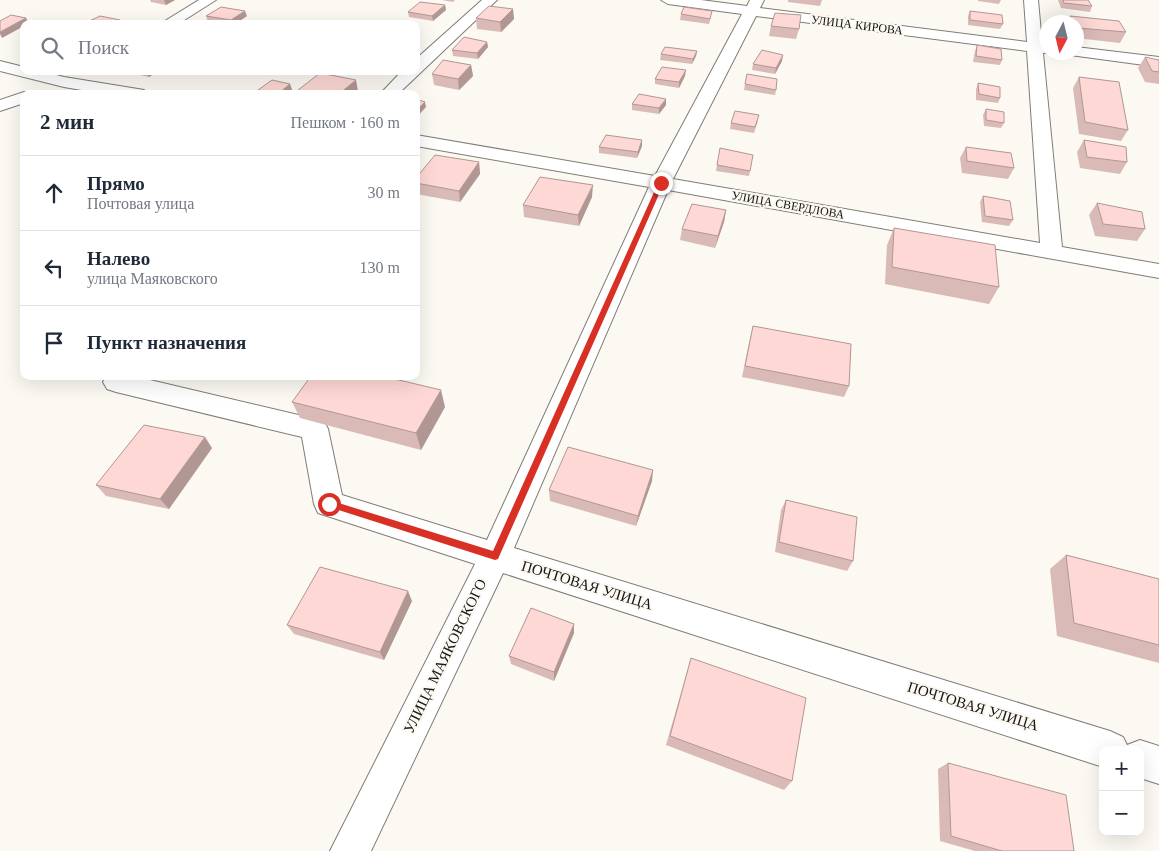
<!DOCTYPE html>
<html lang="ru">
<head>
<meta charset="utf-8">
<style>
	:root { --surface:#fff; --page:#f6f6f7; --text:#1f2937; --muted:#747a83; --line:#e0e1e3 }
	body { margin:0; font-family:Georgia,serif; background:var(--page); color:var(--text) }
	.controls { position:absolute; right:15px; bottom:15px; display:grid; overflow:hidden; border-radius:10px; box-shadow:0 5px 20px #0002 }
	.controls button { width:45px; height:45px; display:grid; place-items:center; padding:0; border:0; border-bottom:1px solid var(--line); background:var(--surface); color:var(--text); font:25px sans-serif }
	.compass { position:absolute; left:1039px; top:15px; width:45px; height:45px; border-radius:50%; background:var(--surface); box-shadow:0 5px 20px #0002; rotate:187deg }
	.stop { position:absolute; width:15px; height:15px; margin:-11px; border:4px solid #d93025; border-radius:50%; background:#fff }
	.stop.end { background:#d93025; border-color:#fff; box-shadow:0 1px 5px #0008 }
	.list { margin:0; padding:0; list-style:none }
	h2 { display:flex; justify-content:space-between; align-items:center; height:65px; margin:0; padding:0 20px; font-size:21px }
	h2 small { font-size:16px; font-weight:400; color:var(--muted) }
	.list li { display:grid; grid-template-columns:32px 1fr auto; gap:15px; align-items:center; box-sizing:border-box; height:75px; padding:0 20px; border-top:1px solid var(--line) }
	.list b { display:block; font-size:19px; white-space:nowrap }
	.list p { margin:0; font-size:16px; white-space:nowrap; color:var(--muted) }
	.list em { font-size:16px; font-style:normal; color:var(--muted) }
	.icon { flex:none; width:28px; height:28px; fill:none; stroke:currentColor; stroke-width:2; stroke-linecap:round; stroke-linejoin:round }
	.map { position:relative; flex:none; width:1159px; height:851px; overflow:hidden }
	.search { position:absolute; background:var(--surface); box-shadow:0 5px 20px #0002; left:20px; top:20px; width:400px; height:55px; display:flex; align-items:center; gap:12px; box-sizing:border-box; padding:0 18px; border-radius:10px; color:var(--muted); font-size:19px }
	.panel { position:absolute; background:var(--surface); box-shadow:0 5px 20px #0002; left:20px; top:90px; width:400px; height:290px; border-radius:10px }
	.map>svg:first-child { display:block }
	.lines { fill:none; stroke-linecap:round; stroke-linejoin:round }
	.minor-casing { stroke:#807c77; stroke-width:2 }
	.minor { fill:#fff; fill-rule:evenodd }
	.wall { fill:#dabab6 }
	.shaded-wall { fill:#b19794 }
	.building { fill:#fdd8d4; stroke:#b19794 }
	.route { fill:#d93025 }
	.labels { text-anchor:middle; stroke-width:4.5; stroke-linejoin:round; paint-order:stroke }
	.far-street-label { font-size:12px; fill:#171614; stroke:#fcf8f2 }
	.street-label { font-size:15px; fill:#171614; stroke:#fcf8f2 }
</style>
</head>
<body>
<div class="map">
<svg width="1159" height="851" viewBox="0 0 1159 851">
	<rect width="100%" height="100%" fill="#fcf8f2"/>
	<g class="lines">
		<defs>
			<path id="minor" d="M199 0H216L178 24H160Z
				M482 0H497L398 94H380L402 71H416V59Z
				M661 0H701L747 6 750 0H764L760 8 1027 42 1024 0H1038L1042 44H1046V52H1051L1043 53 1062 247 1159 264V278L668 190 514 548 1110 731 1123 737 1127 745 1140 740 1159 746V784L1140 778V750H1103V767L503 573 371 851H330L475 564 318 513 314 504 302 437 116 392 107 389 103 382 106 376H133L324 421 328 429 342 495 487 540 649 187 416 146V135L655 176 742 14 668 4ZM756 16 1027 51 1040 243 673 179Z
				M1076 47 1159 57V67L1070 55 1069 52H1076Z
				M0 61 24 67V71H41L64 77 138 89 144 90 146 94H105L64 87 0 71Z
				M24 92 30 94H24V103L0 111V100Z"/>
		</defs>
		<use href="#minor" class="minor-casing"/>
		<use href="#minor" class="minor"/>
	</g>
	<path class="wall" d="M150 0H175L166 5 151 2Z
		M442 0H455L453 2Z
		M788 0H822L820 6 788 2Z
		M978 0H1001L999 4 978 1Z
		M1058 0H1088L1092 6 1090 12 1061 8Z
		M445 5 446 10 433 21 409 17 408 12Z
		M513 9 514 19 501 32 477 29 476 18Z
		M970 11 1003 24 1000 29 968 25V16Z
		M681 14 711 17 709 24 680 20Z
		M206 16H247L235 24H223L208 22Z
		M1070 16 1126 32 1120 43 1076 38V22H1067Z
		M771 26 799 29 796 39 769 36Z
		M487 42 488 47 478 59 453 56 452 50Z
		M977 45 1002 60 1000 65 973 62 975 51Z
		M697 51 696 56 692 64 660 60 661 54Z
		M1145 57 1159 60V84L1145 82 1138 68Z
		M782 61 775 74 752 70 753 64Z
		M471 65 473 76 459 90 434 85 432 74Z
		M121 71H159L149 77Z
		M363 71H377L375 73Z
		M685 76 679 88 655 84V79Z
		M1079 77 1128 130 1121 141 1079 134 1073 88Z
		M978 83 1000 98 998 103 976 100V89Z
		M290 84 292 90 287 94H259L258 90Z
		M745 84 776 90 775 95 744 90Z
		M298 90 358 91 355 94H300Z
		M666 99V105L659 114 632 110V104Z
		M986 109 1004 123 1001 128 984 126 983 115Z
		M758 121 754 133 730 129 731 123Z
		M642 140V146L637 158 599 153V147Z
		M1084 140 1127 162 1120 174 1080 168 1077 152Z
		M966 147 1014 168 1008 179 962 173 960 158Z
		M720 148 753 155 749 176 716 171Z
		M479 162 480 174 460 202 416 194V178Z
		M983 196 1013 220 1009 226 982 222 980 202Z
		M592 197 579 226 524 217 523 205Z
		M1097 203 1145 229 1137 241 1095 236 1089 215Z
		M726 210 724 222 715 248 680 240 682 229Z
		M894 228 999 287 989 304 885 284 887 245Z
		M753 326 849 386 844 397 742 377 750 338Z
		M292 402 445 407 421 450 300 418Z
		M212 448 169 509 106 496 96 485Z
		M652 481 636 526 550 501 549 490Z
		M786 500 853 561 847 571 775 552 781 510Z
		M1066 555 1159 579V663L1057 636 1050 569Z
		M412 601 384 660 294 634 287 625Z
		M574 633 554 681 511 664 509 656Z
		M691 658 792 781 784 790 666 745Z
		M948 763 1074 851H975L940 841 938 769Z"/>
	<path class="shaded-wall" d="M164 0H175L166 5Z
		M445 5 446 10 433 21 432 16Z
		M513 9 514 19 501 32 500 22Z
		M245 11 247 16 235 24H233L231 20Z
		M26 18 29 23 24 24V26L2 38 0 34V32Z
		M120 20 122 24H112Z
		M487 42 488 47 478 59 477 53Z
		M697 51 696 56 692 64 693 59Z
		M783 55 782 61 775 74 776 68Z
		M471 65 473 76 459 90 458 79Z
		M686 70 685 76 679 88V82Z
		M146 71H159L149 77Z
		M356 80 358 91 355 94H339Z
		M290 84 292 90 287 94H279Z
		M666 99V105L659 114V108Z
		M425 102 426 107 416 118V111Z
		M642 140V146L637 158 638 152Z
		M479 162 480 174 460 202 459 191Z
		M593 185 592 197 579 226 578 215Z
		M726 210 724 222 715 248 718 236Z
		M441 390 445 407 421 450 416 433Z
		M205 437 212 448 169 509 160 499Z
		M653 470 652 481 636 526 638 516Z
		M408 591 412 601 384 660 380 652Z
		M574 624V633L554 681V672Z"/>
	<path class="building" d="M1063 0H1088L1092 6 1064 3Z
		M420 2 445 5 432 16 408 12Z
		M489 6 513 9 500 22 476 18Z
		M221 7 245 11 231 20 206 16Z
		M684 7 712 11 710 19 681 14Z
		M970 11 1002 15 1003 24 970 20Z
		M775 13 801 15 799 29 771 26Z
		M11 15 26 18 0 32V21Z
		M100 16 120 20 112 24H83Z
		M1070 16 1119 21 1126 32 1078 28 1076 25V22H1075Z
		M401 22 417 24 416 25V24H398Z
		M464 37 487 42 477 53 452 50Z
		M977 45 1001 49 1002 60 976 56Z
		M665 47 697 51 693 59 661 54Z
		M762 50 783 55 776 68 753 64Z
		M1145 57 1159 60V72L1152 71Z
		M443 60 471 65 458 79 432 74Z
		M662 67 686 70 679 82 655 79Z
		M320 73 356 80 339 94H319L298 90Z
		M747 74 777 79 776 90 745 84Z
		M1079 77 1119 82 1128 130 1085 122Z
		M272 80 290 84 279 93 258 90Z
		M978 83 1000 87V98L979 94Z
		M639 94 666 99 659 108 632 104Z
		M416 99 425 102 416 111Z
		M986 109 1004 112V123L986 120Z
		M735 111 759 115 755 127 731 123Z
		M606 135 642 140 638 152 599 147Z
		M1084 140 1126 147 1127 162 1087 157Z
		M966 147 1011 153 1014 168 967 161Z
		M720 148 753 155 750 171 717 165Z
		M435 155 479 162 459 191 416 183V178Z
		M540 177 593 185 578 215 523 205Z
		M983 196 1010 201 1013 220 985 216Z
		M1097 203 1142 212 1145 229 1103 224Z
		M692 204 726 210 718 236 682 229Z
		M894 228 995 245 999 287 892 267Z
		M753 326 851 344 849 386 745 366Z
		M311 376H382L441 390 416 433 292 402Z
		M144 425 205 437 160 499 96 485Z
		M568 447 653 470 638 516 549 490Z
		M786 500 857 517 853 561 779 542Z
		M1066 555 1159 579V645L1074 623Z
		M320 567 408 591 380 652 287 625Z
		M531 608 574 624 554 672 509 656Z
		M691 658 806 698 792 781 670 736Z
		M948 763 1066 795 1074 851H1002L951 836Z"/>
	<path class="route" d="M659 181 664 183 498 559 495 560 326 506 325 504 329 500 493 551Z"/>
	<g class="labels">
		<g class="far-street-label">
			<text transform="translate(857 25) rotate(7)" y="4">УЛИЦА КИРОВА</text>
			<text transform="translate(788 205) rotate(10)" y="4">УЛИЦА СВЕРДЛОВА</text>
		</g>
		<g class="street-label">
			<text transform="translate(587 585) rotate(17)" y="5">ПОЧТОВАЯ УЛИЦА</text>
			<text transform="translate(445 656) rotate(-64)" y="5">УЛИЦА МАЯКОВСКОГО</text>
			<text transform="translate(973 706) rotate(17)" y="5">ПОЧТОВАЯ УЛИЦА</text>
		</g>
	</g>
</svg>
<div class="controls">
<button>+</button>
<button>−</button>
</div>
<svg class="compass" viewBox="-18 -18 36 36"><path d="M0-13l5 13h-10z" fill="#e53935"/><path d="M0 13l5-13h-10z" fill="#747a83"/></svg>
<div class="stop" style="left:329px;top:504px"></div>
<div class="stop end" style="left:661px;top:183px"></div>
<div class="search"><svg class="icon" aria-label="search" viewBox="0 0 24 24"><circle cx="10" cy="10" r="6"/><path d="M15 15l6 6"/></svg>Поиск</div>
<section class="panel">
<h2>2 мин<small>Пешком · 160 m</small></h2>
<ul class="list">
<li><svg class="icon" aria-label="ahead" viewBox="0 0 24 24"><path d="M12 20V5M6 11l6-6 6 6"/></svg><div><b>Прямо</b><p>Почтовая улица</p></div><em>30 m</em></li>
<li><svg class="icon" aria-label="left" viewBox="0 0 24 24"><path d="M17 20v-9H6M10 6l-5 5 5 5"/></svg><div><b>Налево</b><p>улица Маяковского</p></div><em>130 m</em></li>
<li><svg class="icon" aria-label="arrive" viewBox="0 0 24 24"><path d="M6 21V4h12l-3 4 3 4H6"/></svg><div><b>Пункт назначения</b></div></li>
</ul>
</section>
</div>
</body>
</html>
